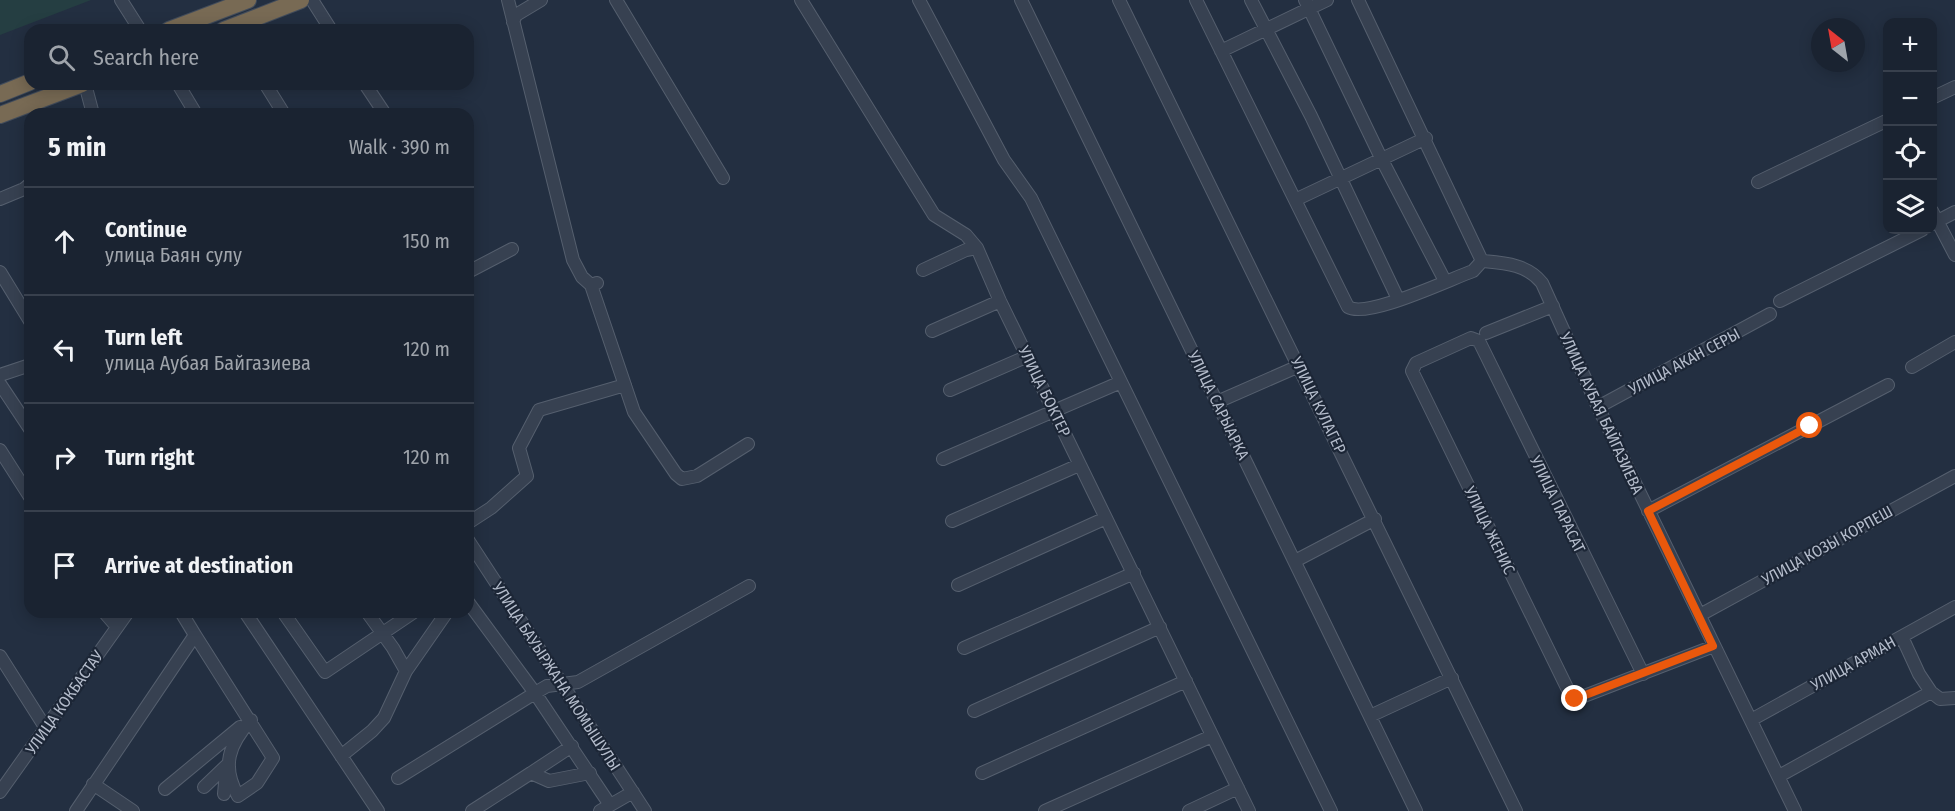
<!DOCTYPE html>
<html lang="en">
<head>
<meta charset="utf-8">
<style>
	:root { --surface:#1a2331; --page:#272f3d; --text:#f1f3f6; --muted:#9fa4ab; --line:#38404d }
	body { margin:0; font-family:"Fira Sans Condensed",sans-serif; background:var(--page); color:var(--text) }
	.controls { position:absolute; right:18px; top:18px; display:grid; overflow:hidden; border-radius:12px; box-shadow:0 3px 15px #0003 }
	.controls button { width:54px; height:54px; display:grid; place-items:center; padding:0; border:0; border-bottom:2px solid var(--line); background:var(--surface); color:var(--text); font:30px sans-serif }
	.compass { position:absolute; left:1811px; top:18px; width:54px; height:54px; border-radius:50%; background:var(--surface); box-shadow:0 3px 15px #0003; rotate:329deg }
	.stop { position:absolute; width:18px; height:18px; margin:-14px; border:4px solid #ea580c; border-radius:50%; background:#fff }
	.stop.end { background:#ea580c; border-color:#fff; box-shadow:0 2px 6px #0008 }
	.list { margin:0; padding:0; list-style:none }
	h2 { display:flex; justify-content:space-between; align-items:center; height:78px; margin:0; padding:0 24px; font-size:26px }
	h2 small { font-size:20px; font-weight:400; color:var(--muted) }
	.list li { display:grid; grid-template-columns:39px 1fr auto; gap:18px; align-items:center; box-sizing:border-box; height:108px; padding:0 24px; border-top:2px solid var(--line) }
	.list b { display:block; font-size:22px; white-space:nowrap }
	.list p { margin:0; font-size:20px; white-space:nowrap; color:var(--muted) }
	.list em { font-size:20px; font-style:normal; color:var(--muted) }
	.icon { flex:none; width:33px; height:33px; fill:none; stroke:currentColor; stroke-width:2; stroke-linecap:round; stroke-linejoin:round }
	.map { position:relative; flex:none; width:1955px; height:811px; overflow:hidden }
	.search { position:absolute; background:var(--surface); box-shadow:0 3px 15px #0003; left:24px; top:24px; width:450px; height:66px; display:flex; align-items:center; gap:15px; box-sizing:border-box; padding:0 21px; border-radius:18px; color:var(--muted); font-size:22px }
	.panel { position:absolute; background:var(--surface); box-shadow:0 3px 15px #0003; left:24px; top:108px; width:450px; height:510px; border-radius:18px }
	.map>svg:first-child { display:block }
	.green { fill:#253e42 }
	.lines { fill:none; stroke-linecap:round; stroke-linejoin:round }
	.minor-casing { stroke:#555f6e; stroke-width:14 }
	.highway-casing { stroke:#424c5b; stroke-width:18 }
	.minor { stroke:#374151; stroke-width:12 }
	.highway { stroke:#786a54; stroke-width:16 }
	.route { stroke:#ea580c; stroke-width:8 }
	.labels { text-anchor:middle; stroke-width:4.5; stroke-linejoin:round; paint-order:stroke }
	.street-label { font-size:16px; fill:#b4bccb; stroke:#1c2636 }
</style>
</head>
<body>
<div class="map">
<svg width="1955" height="811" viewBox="0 0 1955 811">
	<rect width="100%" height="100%" fill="#232f41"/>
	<path class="green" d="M0 0H91L0 35Z"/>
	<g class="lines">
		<defs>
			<path id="minor" d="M121 0 140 30
				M312 0 331 30
				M508 0 573 260 582 277 591 285 597 283
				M616 0 723 178
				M801 0 934 215 966 235 977 248 1000 301 1249 811
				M919 0 1004 160 1031 198 1331 811
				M1021 0 1416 811
				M1119 0 1516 811
				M1196 0 1348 307C1367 319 1450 279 1473 271L1482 261
				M1251 0 1311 116 1398 299
				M1305 0 1382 160 1445 281
				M1358 0 1482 261
				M513 22 516 15 541 0
				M1221 51 1327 0
				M85 84 93 114
				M178 84 196 114
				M365 84 385 114
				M266 85 284 114
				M1932 98 1955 87
				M1758 182 1888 120
				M0 199 24 189 30 184
				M1295 200 1426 138
				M1932 211 1955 255
				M1932 224 1955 212
				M1482 261C1504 263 1527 264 1542 283L1598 407 1795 811
				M923 270 966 250 977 248
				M470 271 512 249
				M0 272 30 321
				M591 285 634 412 676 474 682 479 697 476 748 444
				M1780 301 1922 230
				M932 331 1000 301
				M1486 333 1553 306
				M1912 367 1955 342
				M0 375 30 365
				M0 384 30 429
				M950 390 1028 356
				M1217 402 1299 366
				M1598 407 1770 314
				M0 450 30 497
				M943 459 1121 382
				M1648 511 1888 385
				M952 521 1079 465
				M468 523 491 508 527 476 519 448 539 410 625 385
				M468 540 645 811
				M1295 561 1375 519
				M958 585 1106 518
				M104 612 117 627
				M245 612 378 811
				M283 612 325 672 414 612
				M367 612 393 648 406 671
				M1700 615 1955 476
				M195 635 273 758 257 783 238 796C221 766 229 744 251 720
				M1902 637 1919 674 1931 692 1940 699 1955 698
				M964 648 1134 573
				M0 656 45 727
				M1643 674 1479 341 1471 338 1416 363 1412 371 1572 698H1579L1714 646
				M974 711 1160 627
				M1370 716 1452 678
				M1751 720 1955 607
				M341 756 372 731 384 718 406 671 447 612
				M531 773 572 746
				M982 773 1186 681
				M1779 776 1931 692
				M398 778 535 693 468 602
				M93 784 133 811
				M204 787 227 765
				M165 789 240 727
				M0 792 128 612
				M224 794 226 772
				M610 805 535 693 547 686 578 682 749 586
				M76 811 195 635 181 612
				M472 811 531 773 549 781 590 773
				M600 811 633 792
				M1045 811 1212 736
				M1189 811 1238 788"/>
			<path id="highway" d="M169 30 248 0
				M224 30 301 0
				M0 94 30 82
				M0 115 82 84"/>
		</defs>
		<use href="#minor" class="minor-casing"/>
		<use href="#highway" class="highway-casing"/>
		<use href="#minor" class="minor"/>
		<use href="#highway" class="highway"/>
	</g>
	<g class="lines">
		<path class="route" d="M1575 699 1713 646 1648 511 1810 426"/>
	</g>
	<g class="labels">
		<g class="street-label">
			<text transform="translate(1684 361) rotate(-28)" y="6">УЛИЦА АКАН СЕРЫ</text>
			<text transform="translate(1045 391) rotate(64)" y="6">УЛИЦА БОКТЕР</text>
			<text transform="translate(1219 405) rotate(64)" y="6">УЛИЦА САРЫАРКА</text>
			<text transform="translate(1319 405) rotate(64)" y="6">УЛИЦА КУЛАГЕР</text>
			<text transform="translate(1602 413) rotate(65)" y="6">УЛИЦА АУБАЯ БАЙГАЗИЕВА</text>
			<text transform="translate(1558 504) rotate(64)" y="6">УЛИЦА ПАРАСАТ</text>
			<text transform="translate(1490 530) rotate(64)" y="6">УЛИЦА ЖЕНИС</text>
			<text transform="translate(1827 545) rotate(-29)" y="6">УЛИЦА КОЗЫ КОРПЕШ</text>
			<text transform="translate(1853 663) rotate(-29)" y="6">УЛИЦА АРМАН</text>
			<text transform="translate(557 676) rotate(57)" y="6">УЛИЦА БАУЫРЖАНА МОМЫШУЛЫ</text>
			<text transform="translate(64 702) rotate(-55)" y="6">УЛИЦА КОКБАСТАУ</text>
		</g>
	</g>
</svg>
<div class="controls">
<button>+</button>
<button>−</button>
<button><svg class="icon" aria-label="locate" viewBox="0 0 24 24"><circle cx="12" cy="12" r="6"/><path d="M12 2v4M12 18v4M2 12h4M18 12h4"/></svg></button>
<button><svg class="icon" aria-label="layers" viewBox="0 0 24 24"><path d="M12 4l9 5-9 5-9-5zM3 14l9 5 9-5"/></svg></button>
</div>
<svg class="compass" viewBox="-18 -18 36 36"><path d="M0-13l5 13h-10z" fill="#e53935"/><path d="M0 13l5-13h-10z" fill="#9fa4ab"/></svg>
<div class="stop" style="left:1810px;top:426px"></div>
<div class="stop end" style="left:1575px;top:699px"></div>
<div class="search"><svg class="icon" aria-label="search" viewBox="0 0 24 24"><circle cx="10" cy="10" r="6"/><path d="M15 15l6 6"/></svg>Search here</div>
<section class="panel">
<h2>5 min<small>Walk · 390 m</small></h2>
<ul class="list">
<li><svg class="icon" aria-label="ahead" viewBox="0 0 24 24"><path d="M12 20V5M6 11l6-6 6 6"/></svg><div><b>Continue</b><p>улица Баян сулу</p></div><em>150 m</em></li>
<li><svg class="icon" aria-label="left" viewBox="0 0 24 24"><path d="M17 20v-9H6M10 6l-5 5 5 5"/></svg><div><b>Turn left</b><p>улица Аубая Байгазиева</p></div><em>120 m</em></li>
<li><svg class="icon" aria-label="right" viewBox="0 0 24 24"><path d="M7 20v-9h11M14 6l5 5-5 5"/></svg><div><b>Turn right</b></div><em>120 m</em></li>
<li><svg class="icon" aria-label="arrive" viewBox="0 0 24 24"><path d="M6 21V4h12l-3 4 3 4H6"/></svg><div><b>Arrive at destination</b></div></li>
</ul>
</section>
</div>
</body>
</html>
